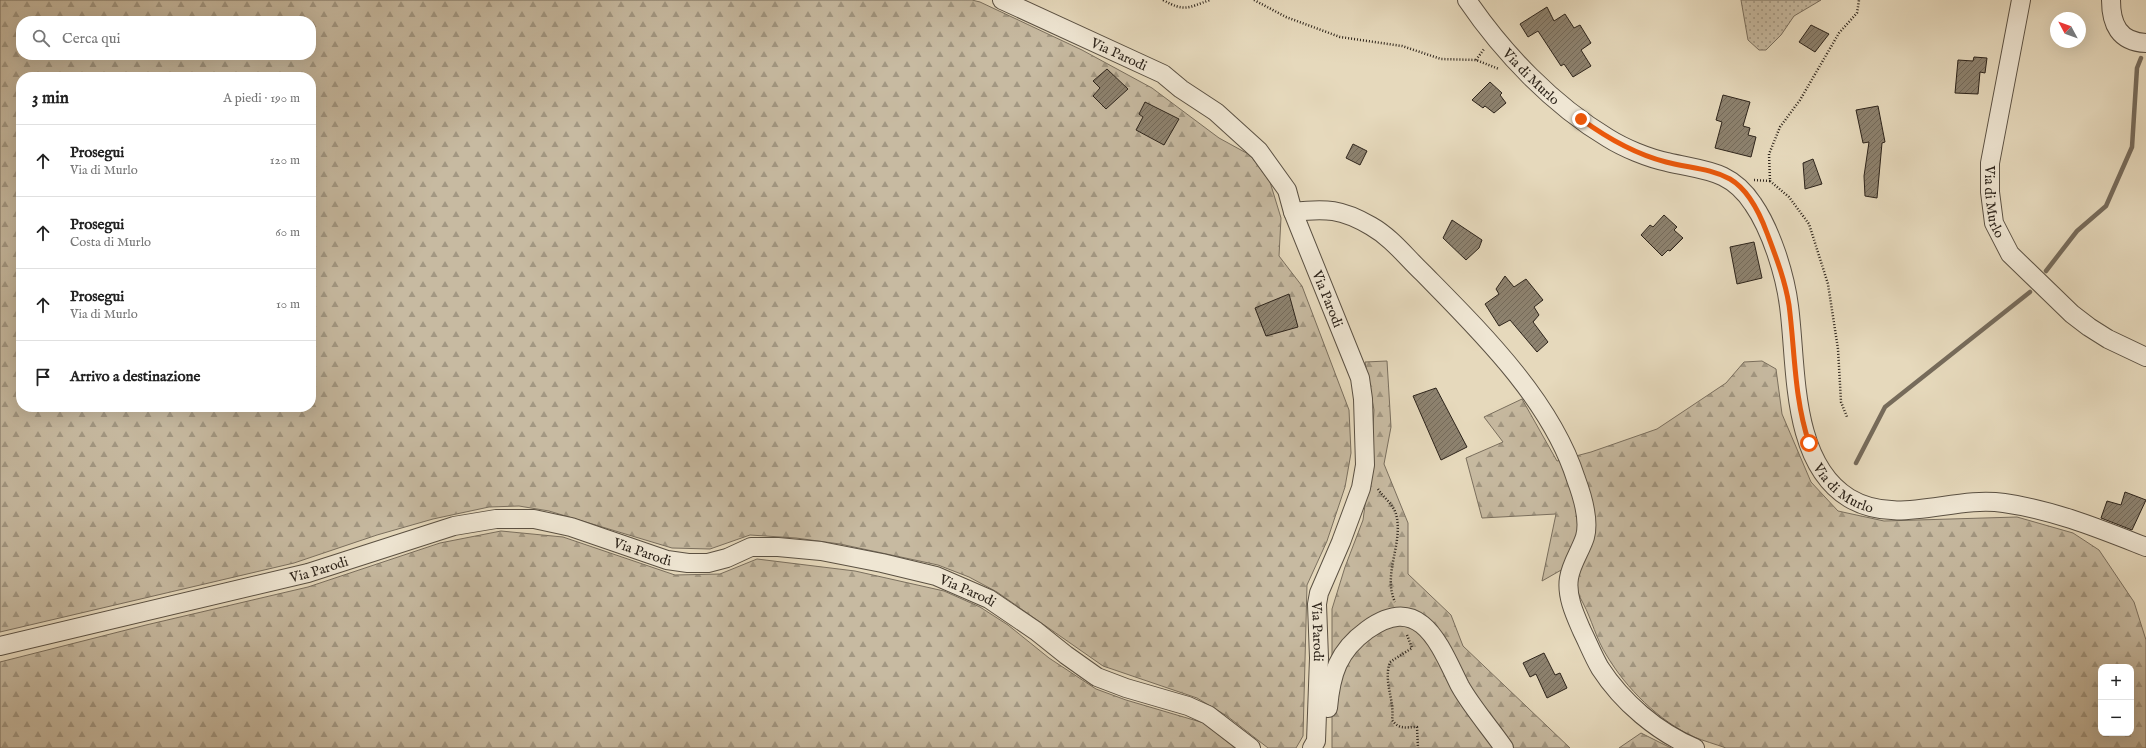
<!DOCTYPE html>
<html lang="it">
<head>
<meta charset="utf-8">
<style>
	:root { --surface:#fff; --page:#f2f2f2; --text:#222; --muted:#767676; --line:#e0e0e0 }
	body { margin:0; font-family:"IM FELL English",serif; background:var(--page); color:var(--text) }
	.controls { position:absolute; right:12px; bottom:12px; display:grid; overflow:hidden; border-radius:8px; box-shadow:0 4px 16px #0002 }
	.controls button { width:36px; height:36px; display:grid; place-items:center; padding:0; border:0; border-bottom:1px solid var(--line); background:var(--surface); color:var(--text); font:20px sans-serif }
	.compass { position:absolute; left:2050px; top:12px; width:36px; height:36px; border-radius:50%; background:var(--surface); box-shadow:0 4px 16px #0002; rotate:311deg }
	.stop { position:absolute; width:12px; height:12px; margin:-9px; border:3px solid #ea580c; border-radius:50%; background:#fff }
	.stop.end { background:#ea580c; border-color:#fff; box-shadow:0 1px 4px #0008 }
	.list { margin:0; padding:0; list-style:none }
	h2 { display:flex; justify-content:space-between; align-items:center; height:52px; margin:0; padding:0 16px; font-size:17px }
	h2 small { font-size:13px; font-weight:400; color:var(--muted) }
	.list li { display:grid; grid-template-columns:26px 1fr auto; gap:12px; align-items:center; box-sizing:border-box; height:72px; padding:0 16px; border-top:1px solid var(--line) }
	.list b { display:block; font-size:15px; white-space:nowrap }
	.list p { margin:0; font-size:13px; white-space:nowrap; color:var(--muted) }
	.list em { font-size:13px; font-style:normal; color:var(--muted) }
	.icon { flex:none; width:22px; height:22px; fill:none; stroke:currentColor; stroke-width:2; stroke-linecap:round; stroke-linejoin:round }
	.map { position:relative; flex:none; width:2146px; height:748px; overflow:hidden }
	.search { position:absolute; background:var(--surface); box-shadow:0 4px 16px #0002; left:16px; top:16px; width:300px; height:44px; display:flex; align-items:center; gap:10px; box-sizing:border-box; padding:0 14px; border-radius:16px; color:var(--muted); font-size:15px }
	.panel { position:absolute; background:var(--surface); box-shadow:0 4px 16px #0002; left:16px; top:72px; width:300px; height:340px; border-radius:16px }
	.map>svg:first-child { display:block }
	.grass { fill:url(#grass-dots); stroke:#7a6f5e }
	.forest { fill:url(#forest-firs); stroke:#7a6f5e; fill-rule:evenodd }
	.lines { fill:none; stroke-linecap:round; stroke-linejoin:round }
	.stream { stroke:#766b5b; stroke-width:4.5 }
	.building { fill:url(#building-hatch); stroke:#2d241b }
	.minor-casing { stroke:#5b5143; stroke-width:20 }
	.path { stroke:#2d241b; stroke-width:2.5; stroke-dasharray:1 2; stroke-linecap:butt }
	.minor { stroke:#efe6d3; stroke-width:18 }
	.route { stroke:#ea580c; stroke-width:5 }
	.labels { text-anchor:middle; stroke-width:4; stroke-linejoin:round; paint-order:stroke }
	.street-label { font-size:14px; fill:#2d241b; stroke:#efe6d3 }
</style>
</head>
<body>
<div class="map">
<svg width="2146" height="748" viewBox="0 0 2146 748">
	<defs>
		<pattern id="grass-dots" width="8" height="8" patternUnits="userSpaceOnUse"><rect width="8" height="8" fill="#c7baa1"/><path d="M2 2h.1M6 6h.1" fill="none" stroke="#a29782" stroke-width="1.8" stroke-linecap="round"/></pattern>
		<pattern id="forest-firs" width="22" height="20" patternUnits="userSpaceOnUse"><rect width="22" height="20" fill="#c7baa1"/><path d="M5 1l3.5 6h-7zM16 11l3.5 6h-7z" fill="#a29782"/></pattern>
		<pattern id="building-hatch" width="6" height="6" patternUnits="userSpaceOnUse"><rect width="6" height="6" fill="#8d826f"/><path d="M-1 1l2-2M0 6l6-6M5 7l2-2" fill="none" stroke="#746a5a"/></pattern>
	</defs>
	<rect width="100%" height="100%" fill="#e6d9bc"/>
	<filter id="stains"><feTurbulence type="fractalNoise" baseFrequency=".005" numOctaves="4"/><feColorMatrix values="0 0 0 0 .2 0 0 0 0 .09 0 0 0 0 .02 0 0 0 .5 -.17"/></filter>
	<radialGradient id="worn" r=".72"><stop offset=".6" stop-color="#630" stop-opacity="0"/><stop offset="1" stop-color="#630" stop-opacity=".3"/></radialGradient>
	<path class="grass" d="M1741 0H1821L1794 16 1781 35 1766 50H1759L1748 40Z"/>
	<path class="forest" d="M0 0H972L980 2 1082 50 1152 88 1219 138 1250 155 1270 182 1281 218 1279 256 1302 286 1349 410 1351 453 1345 487 1327 541 1307 585 1303 736 1296 748H1268L1227 716 1197 698 1103 666 997 592 969 577 938 565 840 544 796 538 750 535 710 549 672 548 549 511 519 506 489 507 433 519 377 535 294 563 0 632ZM21 21H311V55H21ZM21 77H311V407H21Z
		M1387 361 1391 427 1384 464 1408 523V574L1451 615 1463 646 1570 748H1332V609L1345 567 1363 520 1371 461 1374 410 1365 362Z
		M1762 361 1776 369 1782 414 1811 482 1838 511 1884 521 2017 517 2073 533 2099 550 2134 602 2146 640V748H1726C1715 744 1704 741 1694 737 1659 721 1626 688 1607 656 1596 639 1592 620 1583 603 1577 591 1570 580 1563 569L1542 581 1556 514 1482 518 1466 458 1503 442 1484 417 1522 399 1557 461 1591 452 1657 429 1726 383 1744 362ZM2101 667H2131V733H2101Z
		M501 531 563 537 675 575 720 574 757 559 855 571 944 591 980 607 1008 625 1049 658 1096 689 1126 700 1204 723 1235 748H0V662L146 625 308 587 440 543Z
		M1641 733 1671 748H1619Z"/>
	<g class="lines">
		<path class="stream" d="M2046 271 2077 231 2106 206 2132 147 2137 68 2141 58
			M1856 463 1885 407 2030 292"/>
	</g>
	<path class="building" d="M1547 7 1554 21 1565 14 1574 28 1580 25 1591 43 1581 50 1591 66 1573 77 1564 64 1561 66 1538 31 1528 37 1520 24Z
		M1811 25 1829 34 1815 52 1799 42Z
		M1974 57 1987 58 1985 73 1980 72 1978 94 1955 93 1958 60 1973 61Z
		M1107 69 1128 89 1106 109 1093 96 1100 88 1093 81Z
		M1490 82 1502 93 1500 95 1506 103 1494 113 1485 106 1483 108 1472 100Z
		M1723 95 1750 102 1743 126 1750 128 1748 135 1756 137 1751 157 1715 148 1722 122 1716 120Z
		M1145 102 1179 119 1164 145 1136 130 1143 117 1139 114Z
		M1878 106 1885 142 1882 143 1877 198 1865 196 1864 176 1869 142 1863 143 1856 110Z
		M1353 144 1367 151 1360 165 1346 158Z
		M1813 159 1822 184 1805 189 1803 163Z
		M1664 215 1677 227 1674 230 1683 238 1670 251 1668 250 1662 256 1641 235 1650 225 1653 227Z
		M1452 220 1482 240 1479 248 1466 260 1443 238Z
		M1754 242 1762 278 1737 284 1730 247Z
		M1505 276 1514 287 1526 279 1543 300 1534 307 1539 315 1533 322 1548 342 1537 352 1510 320 1499 326 1485 304 1499 294 1496 289Z
		M1289 294 1298 327 1266 336 1255 308Z
		M1436 388 1467 447 1441 460 1413 396Z
		M2125 492 2146 500 2132 530 2101 518 2107 501 2121 505Z
		M1544 653 1555 675 1560 673 1567 688 1547 698 1536 674 1530 677 1523 663Z"/>
	<g class="lines">
		<defs>
			<g id="minor">
				<path id="s1" d="M1002 0 1163 74 1181 89 1216 112 1259 151 1287 190 1293 212 1360 378 1363 399 1365 465 1361 488 1341 542 1319 593 1317 604 1319 658 1316 741 1312 748"/>
				<path id="s2" d="M1467 0C1503 53 1553 105 1608 138 1624 148 1648 158 1667 162 1704 171 1730 169 1753 204 1771 230 1785 274 1789 306 1797 365 1790 462 1849 498 1897 527 1953 495 2004 503 2054 510 2100 529 2146 547"/>
				<path id="s3" d="M2021 0 1990 163V192L1994 223 2010 254 2072 314 2089 327 2108 339 2146 357"/>
				<path d="M2111 0C2111 24 2119 42 2146 43"/>
				<path d="M1293 212C1326 208 1342 209 1371 226 1392 238 1406 257 1423 273 1480 331 1551 400 1576 479 1582 495 1590 519 1585 537 1581 550 1571 564 1569 578 1566 596 1575 615 1582 631 1588 643 1593 656 1600 668 1622 702 1657 732 1695 748"/>
				<path id="s4" d="M0 646 308 573 454 526 496 519H534L571 527 667 560 688 563H708L727 558 751 547H778L821 551 882 563 936 576 989 599 1036 631 1066 655 1097 677 1126 688 1188 706 1208 715 1251 748"/>
				<path d="M1328 708C1331 674 1338 651 1367 630 1421 591 1440 646 1460 686 1471 706 1491 729 1504 748"/>
			</g>
		</defs>
		<use href="#minor" class="minor-casing"/>
		<path class="path" d="M1163 0C1185 12 1187 8 1210 0
			M1254 0 1286 17 1340 37 1402 46 1441 59 1476 60 1499 69
			M1476 60 1484 49
			M1754 180 1770 181 1769 154 1780 127 1800 100 1839 33 1857 13 1859 0
			M1770 181 1789 197 1809 224 1828 284 1838 349 1841 402 1847 417
			M1378 489C1383 497 1393 504 1396 514 1404 543 1382 574 1395 602
			M1407 635 1412 648 1390 662C1383 682 1395 700 1392 720 1399 730 1406 727 1417 727L1418 748"/>
		<use href="#minor" class="minor"/>
	</g>
	<g class="lines">
		<path class="route" d="M1581 119C1607 138 1635 154 1666 162 1688 168 1710 168 1730 179 1749 190 1760 214 1767 233 1776 257 1785 280 1789 305 1795 351 1794 398 1809 443"/>
	</g>
	<g class="labels">
		<g class="street-label">
			<text dy="5" stroke="none"><textPath href="#s1" startOffset="129">Via Parodi</textPath></text>
			<text dy="5" stroke="none"><textPath href="#s2" startOffset="100">Via di Murlo</textPath></text>
			<text dy="5" stroke="none"><textPath href="#s3" startOffset="205">Via di Murlo</textPath></text>
			<text dy="5" stroke="none"><textPath href="#s1" startOffset="465">Via Parodi</textPath></text>
			<text dy="5" stroke="none"><textPath href="#s2" startOffset="669">Via di Murlo</textPath></text>
			<text dy="5" stroke="none"><textPath href="#s4" startOffset="664">Via Parodi</textPath></text>
			<text dy="5" stroke="none"><textPath href="#s4" startOffset="328">Via Parodi</textPath></text>
			<text dy="5" stroke="none"><textPath href="#s4" startOffset="1000">Via Parodi</textPath></text>
			<text dy="5" stroke="none"><textPath href="#s1" startOffset="813">Via Parodi</textPath></text>
		</g>
	</g>
	<rect width="100%" height="100%" filter="url(#stains)"/>
	<rect width="100%" height="100%" fill="url(#worn)"/>
</svg>
<div class="controls">
<button>+</button>
<button>−</button>
</div>
<svg class="compass" viewBox="-18 -18 36 36"><path d="M0-13l5 13h-10z" fill="#e53935"/><path d="M0 13l5-13h-10z" fill="#767676"/></svg>
<div class="stop" style="left:1809px;top:443px"></div>
<div class="stop end" style="left:1581px;top:119px"></div>
<div class="search"><svg class="icon" aria-label="search" viewBox="0 0 24 24"><circle cx="10" cy="10" r="6"/><path d="M15 15l6 6"/></svg>Cerca qui</div>
<section class="panel">
<h2>3 min<small>A piedi · 190 m</small></h2>
<ul class="list">
<li><svg class="icon" aria-label="ahead" viewBox="0 0 24 24"><path d="M12 20V5M6 11l6-6 6 6"/></svg><div><b>Prosegui</b><p>Via di Murlo</p></div><em>120 m</em></li>
<li><svg class="icon" aria-label="ahead" viewBox="0 0 24 24"><path d="M12 20V5M6 11l6-6 6 6"/></svg><div><b>Prosegui</b><p>Costa di Murlo</p></div><em>60 m</em></li>
<li><svg class="icon" aria-label="ahead" viewBox="0 0 24 24"><path d="M12 20V5M6 11l6-6 6 6"/></svg><div><b>Prosegui</b><p>Via di Murlo</p></div><em>10 m</em></li>
<li><svg class="icon" aria-label="arrive" viewBox="0 0 24 24"><path d="M6 21V4h12l-3 4 3 4H6"/></svg><div><b>Arrivo a destinazione</b></div></li>
</ul>
</section>
</div>
</body>
</html>
